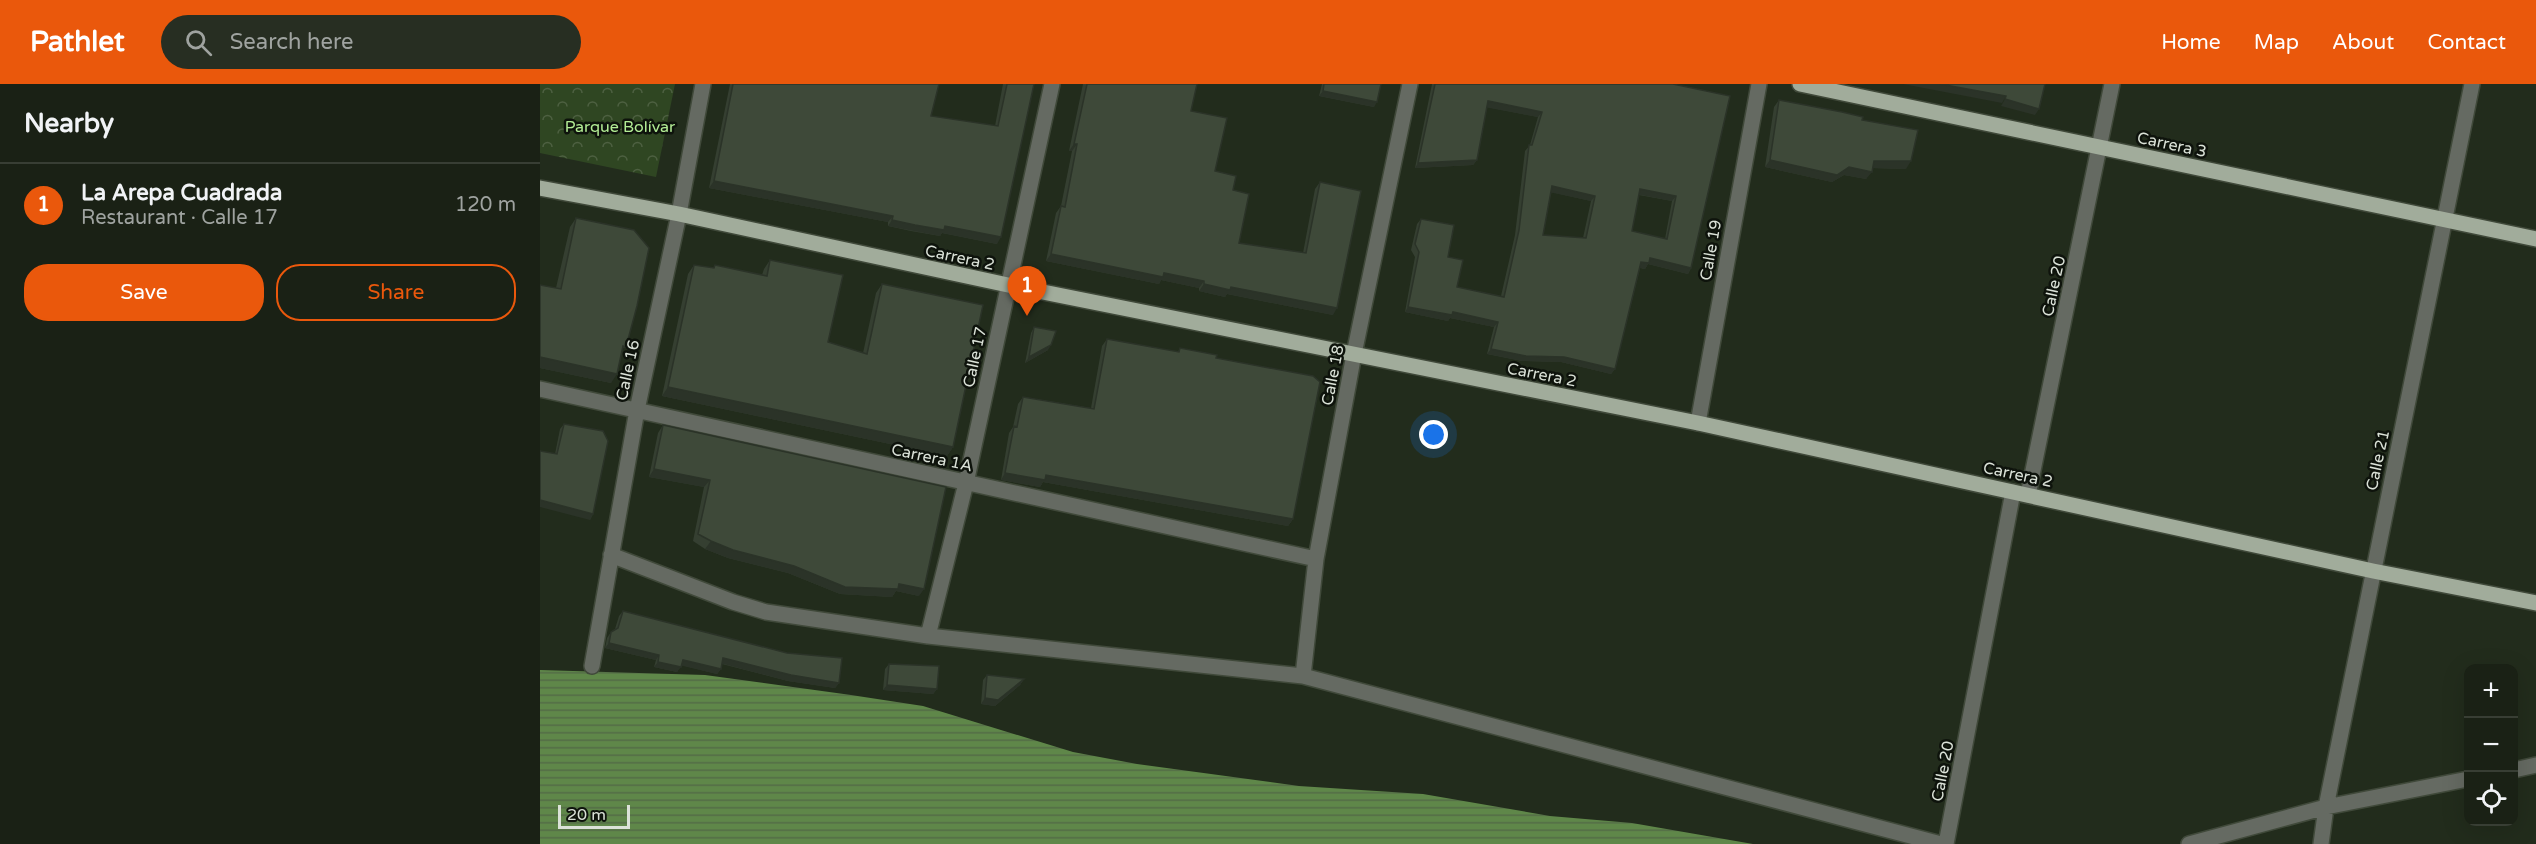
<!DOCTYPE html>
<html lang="en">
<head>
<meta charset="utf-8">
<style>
	:root { --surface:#1a2115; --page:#272e22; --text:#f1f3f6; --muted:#9fa3a0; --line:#383e34; --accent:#ea580c }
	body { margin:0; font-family:"Varela Round",sans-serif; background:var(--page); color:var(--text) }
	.controls { position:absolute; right:18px; bottom:18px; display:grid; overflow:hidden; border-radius:12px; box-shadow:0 6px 24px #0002 }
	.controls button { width:54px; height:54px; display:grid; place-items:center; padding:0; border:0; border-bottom:2px solid var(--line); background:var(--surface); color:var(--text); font:30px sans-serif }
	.scale { position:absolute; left:18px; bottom:15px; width:72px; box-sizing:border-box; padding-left:6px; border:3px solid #dbe2d8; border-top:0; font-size:16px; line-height:21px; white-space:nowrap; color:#dbe2d8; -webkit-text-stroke:4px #0e130c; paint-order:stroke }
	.you { position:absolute; left:894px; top:351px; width:21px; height:21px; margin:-15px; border:4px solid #fff; border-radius:50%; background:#1a73e8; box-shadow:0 0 0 9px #1a73e833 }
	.badge { display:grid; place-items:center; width:39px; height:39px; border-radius:50%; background:var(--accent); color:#fff; font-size:20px; font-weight:700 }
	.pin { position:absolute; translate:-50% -50px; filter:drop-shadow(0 2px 3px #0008) }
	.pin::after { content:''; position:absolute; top:32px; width:21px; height:18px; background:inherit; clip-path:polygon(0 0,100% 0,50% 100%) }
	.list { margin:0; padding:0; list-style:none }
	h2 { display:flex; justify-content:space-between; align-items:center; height:78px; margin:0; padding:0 24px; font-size:26px }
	h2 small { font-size:20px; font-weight:400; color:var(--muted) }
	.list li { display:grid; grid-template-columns:39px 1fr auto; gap:18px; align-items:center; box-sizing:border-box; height:84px; padding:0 24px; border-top:2px solid var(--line) }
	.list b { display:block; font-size:22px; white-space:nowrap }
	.list p { margin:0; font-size:20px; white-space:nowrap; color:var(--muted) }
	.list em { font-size:20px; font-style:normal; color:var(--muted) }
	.actions { display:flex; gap:12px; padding:18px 24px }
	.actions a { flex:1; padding:14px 0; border:2px solid var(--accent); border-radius:24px; text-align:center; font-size:21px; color:var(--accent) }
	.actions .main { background:var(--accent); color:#fff }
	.icon { flex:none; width:33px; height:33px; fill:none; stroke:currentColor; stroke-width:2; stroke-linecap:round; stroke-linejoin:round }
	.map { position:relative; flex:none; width:1996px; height:760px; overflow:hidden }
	header { display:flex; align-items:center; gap:36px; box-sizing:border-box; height:84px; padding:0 30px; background:var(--accent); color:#fff }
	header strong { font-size:28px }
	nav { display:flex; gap:33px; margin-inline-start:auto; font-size:21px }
	.search { width:420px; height:54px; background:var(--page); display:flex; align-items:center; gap:15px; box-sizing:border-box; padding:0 21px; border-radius:33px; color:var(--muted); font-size:22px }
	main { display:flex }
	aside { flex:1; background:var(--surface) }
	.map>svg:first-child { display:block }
	.forest { fill:url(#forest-crowns) }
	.water { fill:url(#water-rules) }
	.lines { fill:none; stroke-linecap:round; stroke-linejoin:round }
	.minor-casing { stroke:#40493a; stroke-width:18 }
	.major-casing { stroke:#40493a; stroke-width:18 }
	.minor { stroke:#656a62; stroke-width:15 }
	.major { stroke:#a1ac9b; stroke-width:15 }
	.wall { fill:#353f31; fill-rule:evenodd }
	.shaded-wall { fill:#2b3328 }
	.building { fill:#3e4939; stroke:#2b3328; stroke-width:1.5; fill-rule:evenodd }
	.labels { text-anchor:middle; stroke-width:5; stroke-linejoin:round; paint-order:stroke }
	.park-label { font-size:16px; fill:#b3ed95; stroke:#0e130c }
	.street-label { font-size:16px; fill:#dbe2d8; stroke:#0e130c }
</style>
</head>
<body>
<header>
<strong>Pathlet</strong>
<div class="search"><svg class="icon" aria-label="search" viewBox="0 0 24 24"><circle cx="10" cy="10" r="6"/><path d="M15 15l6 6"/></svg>Search here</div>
<nav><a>Home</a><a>Map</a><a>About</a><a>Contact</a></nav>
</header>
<main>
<aside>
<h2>Nearby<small></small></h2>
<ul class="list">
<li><span class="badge">1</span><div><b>La Arepa Cuadrada</b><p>Restaurant · Calle 17</p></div><em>120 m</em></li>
</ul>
<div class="actions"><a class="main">Save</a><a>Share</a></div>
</aside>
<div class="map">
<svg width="1996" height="760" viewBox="0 0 1996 760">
	<defs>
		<pattern id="forest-crowns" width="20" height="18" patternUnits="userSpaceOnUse" patternTransform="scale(1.5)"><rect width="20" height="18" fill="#2f4622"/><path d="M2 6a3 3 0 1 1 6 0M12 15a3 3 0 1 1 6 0" fill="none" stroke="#4d6041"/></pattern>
		<pattern id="water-rules" width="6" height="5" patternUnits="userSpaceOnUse" patternTransform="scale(1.5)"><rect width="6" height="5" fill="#5f8749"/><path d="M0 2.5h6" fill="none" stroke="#536c46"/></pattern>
	</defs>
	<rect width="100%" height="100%" fill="#222c1c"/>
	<path class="forest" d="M0 0H135L116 93 0 69Z"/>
	<path class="water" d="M0 586 165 591 311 611 383 622 533 668 597 680 759 702 883 710 1010 732 1092 739 1213 760H0Z"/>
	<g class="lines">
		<defs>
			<path id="minor" d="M0 305 776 475
				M1158 339 1219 0
				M1488 411 1572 0
				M71 471 193 518 226 528 388 552 763 592 1401 760
				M388 552 426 399 512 0
				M52 582 97 326 139 130 163 0
				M763 592 776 475 814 270 870 0
				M1974 686 1996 681
				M1406 760 1473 408
				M1649 760 1786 723 1928 695
				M1781 760 1786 723 1932 0"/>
			<path id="major" d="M1260 0 1996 155
				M0 104 139 130 468 201 1158 339 1833 487 1996 519"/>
		</defs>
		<use href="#minor" class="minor-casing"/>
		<use href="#major" class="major-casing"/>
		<use href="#minor" class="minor"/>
		<use href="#major" class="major"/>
	</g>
	<path class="wall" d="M190 0H399L391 32 455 42 463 0H494L457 160 402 149 400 152 371 147 348 142V138L169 104Z
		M543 0H657L651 27 675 87 693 106 699 159 763 169 775 105 780 98 793 231 687 210 685 213 659 207V204L621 196 619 200 506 177 516 129 521 122 532 67H529Z
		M782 0H841L834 23 779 12Z
		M892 0H1133L1151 184 1148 190 1108 180 1105 185 1100 184 1075 285 1071 290 1021 278 982 277 947 270 954 243 910 234 908 237 865 228 875 173 871 166 877 140 881 135 908 173 917 203 961 212 975 151 985 67 990 61 998 33 947 23 937 76 933 81 875 84ZM1011 108 1051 117 1043 154 1003 151ZM1099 111 1132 117 1125 155 1092 147Z
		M1239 16 1322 36 1366 85 1333 84 1326 95 1304 91 1292 98 1225 83 1234 23Z
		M36 134 82 269 71 299 0 284V201L16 204 30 143Z
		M230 176 288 258 323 269 336 209 342 200 413 363 407 372 122 312 148 190 154 181 173 184 175 181 222 191 224 185Z
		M494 243 508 266 485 279 491 249Z
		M567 255 638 268 640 264 676 274 753 435 748 442 503 398 500 403 461 396 469 349 473 343 478 320 483 313 551 324 562 262Z
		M24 340 53 430 50 436 15 370 20 345Z
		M123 341 379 512 356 507 352 513 300 510 248 489 188 474 165 465 153 457 164 403 109 393 118 349Z
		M83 527 299 599 295 604 248 597 182 580 181 585 177 590 141 581 137 588 114 583 116 576 65 564 67 554 71 548 75 545 79 532Z
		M349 580 397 605 393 610 343 606 345 585Z
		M447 591 484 595 480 601 455 622 441 620 443 596Z"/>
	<path class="shaded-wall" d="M1363 0H1400L1466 12 1462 19Z
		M783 7 837 18 834 23 779 12Z
		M1465 15 1499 25 1495 31 1461 22Z
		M948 17 1002 28 998 33 944 23Z
		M534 60H537L532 67H529Z
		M937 76 933 81 875 84 878 79Z
		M1230 76 1309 83 1332 88 1326 95 1304 91 1292 98 1225 83Z
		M1334 77H1371L1366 85 1329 84Z
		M174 97 353 132 348 138 169 104Z
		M1012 102 1055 112 1051 117 1009 108Z
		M1100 105 1136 112 1132 117 1096 110Z
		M352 136 405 142 461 153 457 160 402 149 400 152 348 142Z
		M511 170 624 189 664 197 659 204 621 196 619 200 506 177Z
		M1110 174 1151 184 1148 190 1108 180 1105 185 1097 183 1101 178Z
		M664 200 691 203 797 224 793 231 687 210 685 213 659 207Z
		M868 223 913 228 958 238 954 243 910 234 908 237 865 228Z
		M511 261 508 266 485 279 489 273Z
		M951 265 1024 273 1075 285 1071 290 1021 278 982 277 947 270Z
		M0 273 77 290 71 299 0 284Z
		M128 303 413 363 407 372 122 312Z
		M114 385 170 396 164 403 109 393Z
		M465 389 506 391 753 435 748 442 503 398 500 403 461 396Z
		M0 416 53 430 50 436 0 423Z
		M171 457 359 500 384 505 379 512 356 507 352 513 300 510 248 489 188 474 165 465Z
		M69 559 119 571 116 576 65 564Z
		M183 574 299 599 295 604 248 597 180 579Z
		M143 576 181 585 177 590 139 581Z
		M118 578 141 583 137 588 114 583Z
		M484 595 480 601 455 622 441 620 445 614Z
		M347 601 397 605 393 610 343 606Z"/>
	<path class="building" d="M193 0H399L391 32 458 42 467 0H494L461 153 405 142 404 146 375 141 352 136 353 132 174 97Z
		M547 0H657L651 27 687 34 675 87 696 92 693 106 709 110 699 159 766 169 780 98 821 107 797 224 691 203 690 206 664 200V197L624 189 623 193 511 170 521 122 525 123 537 60H534Z
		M784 0H841L837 18 783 7Z
		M895 0H1133L1190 12 1151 184 1110 174 1109 179 1101 178 1075 285 1024 273 986 272 951 265 958 238 913 228 912 231 868 223 879 168 875 160 881 135 914 141 908 173 923 176 917 203 964 213 979 146 989 61H992L1002 28 948 17 937 76 878 79ZM1012 102 1055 112 1046 154 1003 151ZM1100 105 1136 112 1127 155 1092 147Z
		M1400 0H1505L1499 25 1465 15 1466 12Z
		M1239 16 1302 28 1323 33 1322 36 1378 46 1371 77H1334L1332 88 1309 83 1297 91 1230 76Z
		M36 134 94 146 109 164 97 222 86 263 83 262 77 290 0 273V201L21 205Z
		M230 176 303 191 288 258 327 270 342 200 443 221 413 363 128 303 154 181 174 184 175 181 227 192Z
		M494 243 516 247 511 261 489 273Z
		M567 255 639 268 640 264 677 271 676 274 773 292 780 298 753 435 506 391 505 396 465 389 474 342 477 343 483 313 554 325Z
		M24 340 63 347 68 357 53 430 0 416V367L17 370Z
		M123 341 406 403 384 505 359 500 358 505 305 503 254 482 193 466 171 457 158 450 170 396 114 385Z
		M83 527 247 569 302 574 299 599 251 591 183 574 181 585 143 576 141 583 118 578 119 571 69 559 71 548 78 544Z
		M349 580 399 582 397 605 347 601Z
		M447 591 484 595 458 616 445 614Z"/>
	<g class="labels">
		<g class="park-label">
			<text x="80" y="48">Parque Bolívar</text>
		</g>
		<g class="street-label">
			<text transform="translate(1632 60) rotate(12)" y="6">Carrera 3</text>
			<text transform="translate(1170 166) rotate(-80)" y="6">Calle 19</text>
			<text transform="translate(420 173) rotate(12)" y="6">Carrera 2</text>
			<text transform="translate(1513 202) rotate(-78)" y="6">Calle 20</text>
			<text transform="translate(434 273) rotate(-78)" y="6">Calle 17</text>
			<text transform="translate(87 286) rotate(-78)" y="6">Calle 16</text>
			<text transform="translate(1002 290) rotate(11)" y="6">Carrera 2</text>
			<text transform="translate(792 291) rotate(-79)" y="6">Calle 18</text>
			<text transform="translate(392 373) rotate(12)" y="6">Carrera 1A</text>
			<text transform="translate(1837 376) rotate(-78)" y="6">Calle 21</text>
			<text transform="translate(1478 390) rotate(12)" y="6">Carrera 2</text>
			<text transform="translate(1402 687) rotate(-79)" y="6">Calle 20</text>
		</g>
	</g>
</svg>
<div class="controls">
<button>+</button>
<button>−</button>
<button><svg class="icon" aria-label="locate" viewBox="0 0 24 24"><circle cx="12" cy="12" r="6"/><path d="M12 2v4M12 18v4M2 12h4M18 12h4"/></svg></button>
</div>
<div class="scale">20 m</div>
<div class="you"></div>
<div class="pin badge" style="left:487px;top:232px">1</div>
</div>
</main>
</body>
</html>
